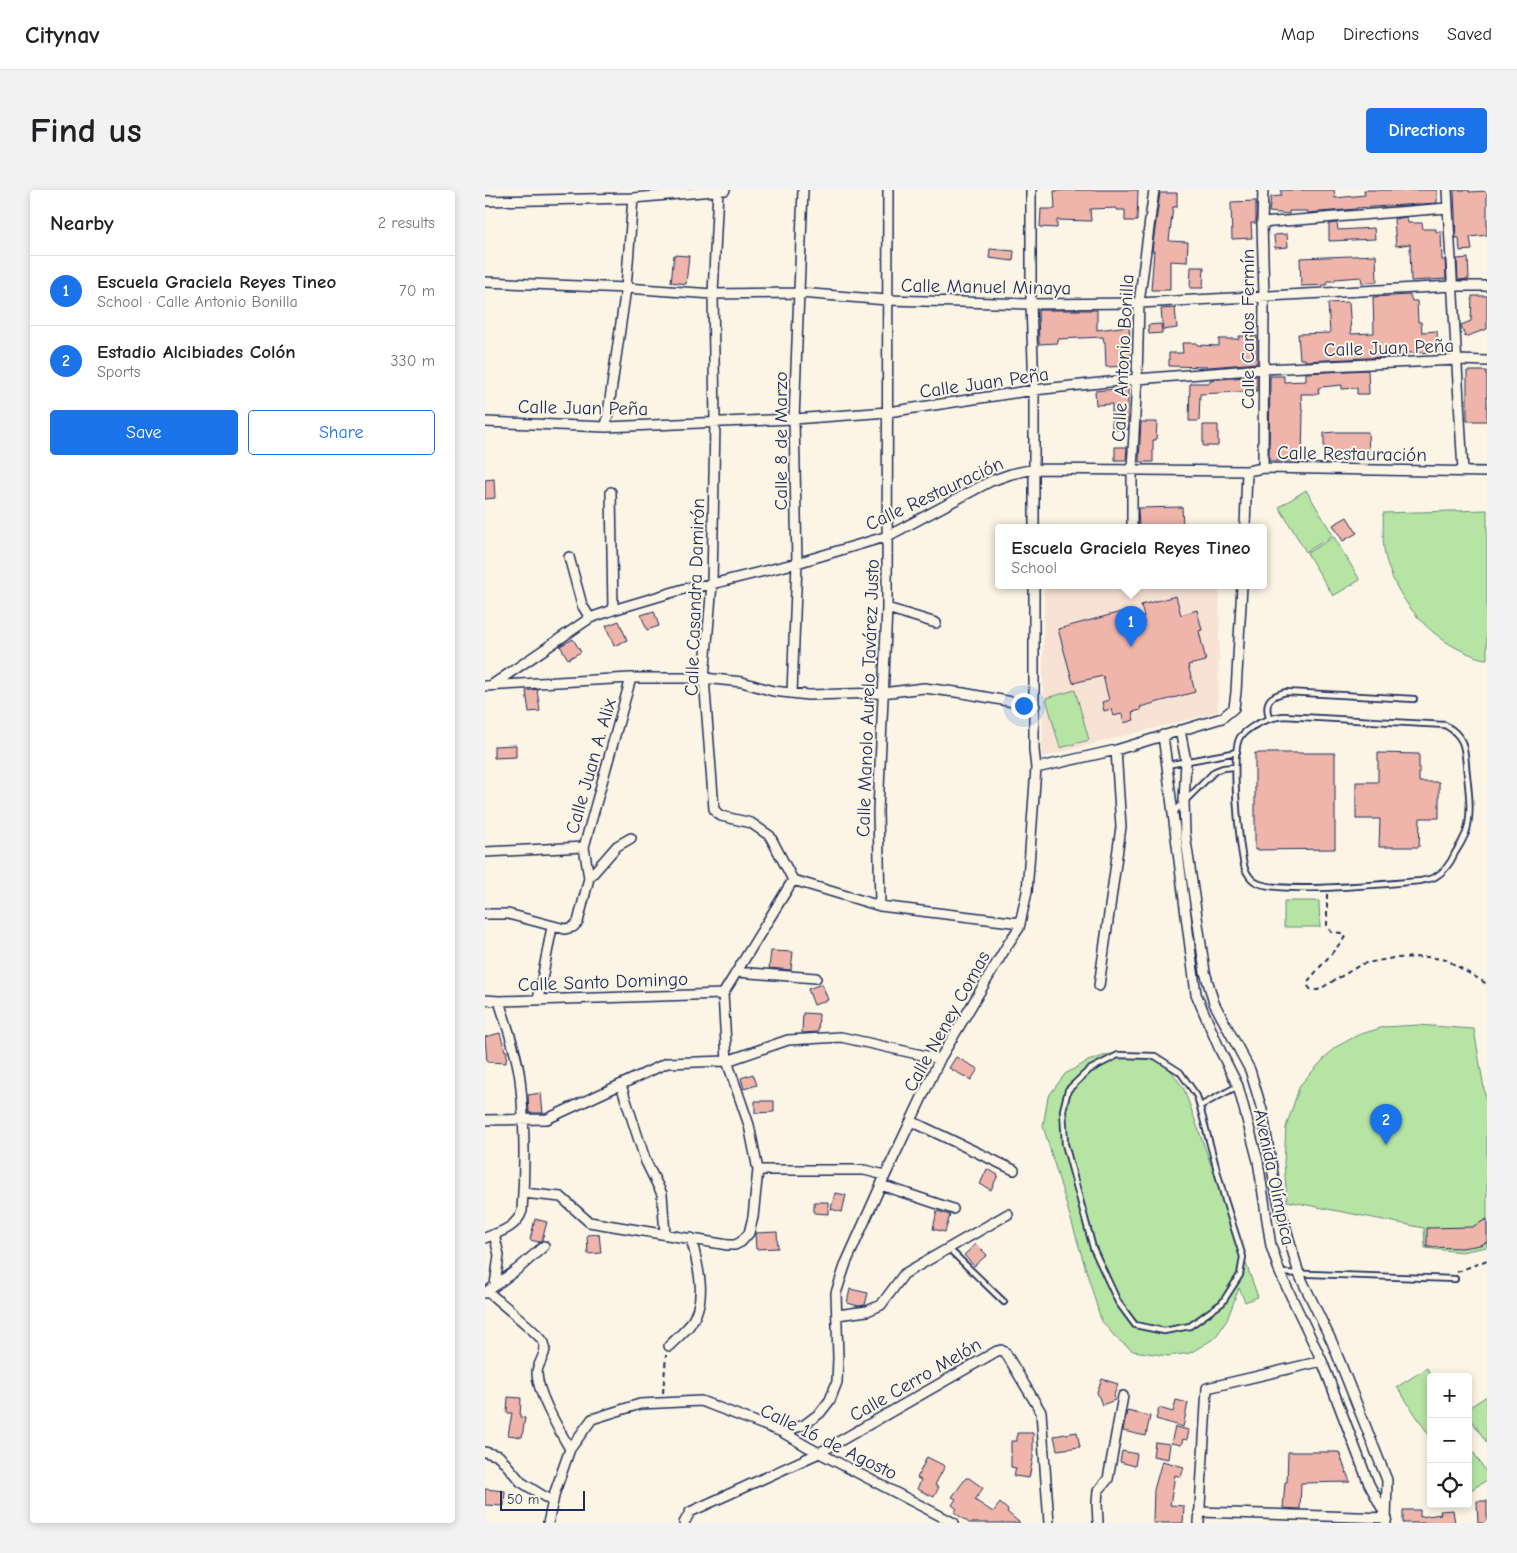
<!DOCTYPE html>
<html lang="en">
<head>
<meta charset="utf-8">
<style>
	:root { --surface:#fff; --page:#f2f2f2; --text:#202124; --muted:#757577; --line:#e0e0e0; --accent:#1a73e8 }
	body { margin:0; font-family:"Comic Neue",sans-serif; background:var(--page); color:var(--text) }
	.controls { position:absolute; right:15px; bottom:15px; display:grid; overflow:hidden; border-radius:5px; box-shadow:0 2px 8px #0003 }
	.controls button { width:45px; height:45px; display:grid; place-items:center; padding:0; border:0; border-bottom:1px solid var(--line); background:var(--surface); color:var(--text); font:25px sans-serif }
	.scale { position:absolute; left:15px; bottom:12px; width:85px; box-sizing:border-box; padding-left:5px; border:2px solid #1b2f5e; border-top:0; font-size:14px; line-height:18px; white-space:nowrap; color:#1b2f5e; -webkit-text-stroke:4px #fcf5e5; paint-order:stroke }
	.you { position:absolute; left:538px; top:515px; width:18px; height:18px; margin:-12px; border:4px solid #fff; border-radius:50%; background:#1a73e8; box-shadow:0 0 0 8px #1a73e833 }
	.badge { display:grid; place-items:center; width:32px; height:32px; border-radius:50%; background:var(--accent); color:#fff; font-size:16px; font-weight:700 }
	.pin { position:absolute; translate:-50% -41px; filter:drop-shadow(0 1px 2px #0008) }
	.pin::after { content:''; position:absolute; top:26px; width:18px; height:15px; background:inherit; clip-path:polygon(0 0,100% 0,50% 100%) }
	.popup { position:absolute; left:510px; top:334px; width:272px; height:65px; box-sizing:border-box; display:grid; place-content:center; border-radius:5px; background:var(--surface); filter:drop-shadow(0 1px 4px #0005); font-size:16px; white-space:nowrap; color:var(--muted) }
	.popup b { font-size:19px; color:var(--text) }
	.popup::after { content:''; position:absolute; left:50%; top:100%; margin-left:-10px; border:10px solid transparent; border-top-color:var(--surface) }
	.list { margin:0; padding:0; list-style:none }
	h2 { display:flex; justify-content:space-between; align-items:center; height:65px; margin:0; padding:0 20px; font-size:21px }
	h2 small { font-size:16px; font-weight:400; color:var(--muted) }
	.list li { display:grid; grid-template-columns:32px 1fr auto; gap:15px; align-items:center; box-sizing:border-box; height:70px; padding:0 20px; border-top:1px solid var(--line) }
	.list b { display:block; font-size:19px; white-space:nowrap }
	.list p { margin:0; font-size:16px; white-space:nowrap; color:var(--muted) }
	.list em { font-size:16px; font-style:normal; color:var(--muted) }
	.actions { display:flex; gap:10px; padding:15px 20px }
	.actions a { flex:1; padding:11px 0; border:1px solid var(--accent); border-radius:5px; text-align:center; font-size:18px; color:var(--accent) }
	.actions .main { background:var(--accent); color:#fff }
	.icon { flex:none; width:28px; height:28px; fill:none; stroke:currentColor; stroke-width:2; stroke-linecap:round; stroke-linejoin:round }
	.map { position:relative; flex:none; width:1002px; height:1333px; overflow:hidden; border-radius:5px }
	header { display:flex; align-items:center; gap:30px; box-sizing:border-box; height:70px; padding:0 25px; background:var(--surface); border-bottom:1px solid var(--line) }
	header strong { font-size:24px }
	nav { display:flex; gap:28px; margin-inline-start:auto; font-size:18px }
	.intro { display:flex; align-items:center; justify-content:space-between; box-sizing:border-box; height:120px; padding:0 30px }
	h1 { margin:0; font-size:35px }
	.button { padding:12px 22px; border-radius:5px; background:var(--accent); color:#fff; font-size:18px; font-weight:700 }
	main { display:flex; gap:30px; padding:0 30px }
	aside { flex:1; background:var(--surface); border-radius:5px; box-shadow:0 2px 8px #0003 }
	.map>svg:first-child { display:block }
	.built { fill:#f8e2d4 }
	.green { fill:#b5e4a3; stroke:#688a80 }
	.building { fill:#efb5ab; stroke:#1b2f5e }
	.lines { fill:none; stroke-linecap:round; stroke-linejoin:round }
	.service-casing { stroke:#1b2f5e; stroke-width:8 }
	.minor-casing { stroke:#1b2f5e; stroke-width:12 }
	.path { stroke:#1b2f5e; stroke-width:2; stroke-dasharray:5 4; stroke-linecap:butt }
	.service { stroke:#fcf5e5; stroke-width:4.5 }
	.minor { stroke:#fcf5e5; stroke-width:9 }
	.labels { text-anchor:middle; stroke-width:4; stroke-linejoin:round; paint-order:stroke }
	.street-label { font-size:19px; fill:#1b2f5e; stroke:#fcf5e5 }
</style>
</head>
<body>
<header>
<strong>Citynav</strong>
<nav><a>Map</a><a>Directions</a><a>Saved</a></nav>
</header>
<div class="intro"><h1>Find us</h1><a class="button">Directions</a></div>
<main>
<aside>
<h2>Nearby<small>2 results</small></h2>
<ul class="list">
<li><span class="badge">1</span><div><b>Escuela Graciela Reyes Tineo</b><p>School · Calle Antonio Bonilla</p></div><em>70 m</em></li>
<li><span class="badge">2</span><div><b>Estadio Alcibiades Colón</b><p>Sports</p></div><em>330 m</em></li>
</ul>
<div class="actions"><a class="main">Save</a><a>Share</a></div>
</aside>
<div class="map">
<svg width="1002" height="1333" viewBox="0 0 1002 1333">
	<rect width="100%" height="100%" fill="#fcf5e5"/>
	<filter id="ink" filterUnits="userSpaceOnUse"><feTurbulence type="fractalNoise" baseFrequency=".02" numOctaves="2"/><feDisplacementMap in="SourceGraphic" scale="10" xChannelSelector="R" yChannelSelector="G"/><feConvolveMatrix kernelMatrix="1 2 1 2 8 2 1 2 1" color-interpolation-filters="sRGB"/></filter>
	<g filter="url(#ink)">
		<path class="built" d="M559 396H735L733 522 557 567Z"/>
		<path class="green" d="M821 300 848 345 821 362 794 317Z
			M1002 320V469C994 469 987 465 980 462 942 446 909 406 900 365 897 352 899 336 898 323Z
			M849 347 875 390 848 406 822 363Z
			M590 500 604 550 575 558 561 508Z
			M799 711H834L835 737H799Z
			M933 835 989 839 1002 916V1057L976 1062 940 1058 939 1038 802 1011 799 973 801 937 815 895 849 858 873 845 899 837Z
			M625 864 674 869 687 882 699 899 773 1107 760 1112 754 1098 742 1130 730 1148 705 1163 683 1166 648 1161 631 1148 616 1130 558 936 563 907 580 884 603 871Z
			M942 1178 947 1187H946V1248L912 1197Z
			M1002 1206V1253L983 1225V1218Z
			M983 1254 1002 1283V1290L983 1302Z"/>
		<path class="building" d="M590 0H653L652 31H640V20H632V18L605 19 606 31 572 30V38L555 37 556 19H570L569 1Z
			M796 0H849L850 8 880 5 879 0H952V13L871 18V19L822 23V21H804V24L784 22 786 7 796 6Z
			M969 0H984V2L1002 1V45L985 47 987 60 975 61 974 48H971Z
			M675 3H692V17H688L684 51 703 52 702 72 685 71V100H666L669 61H667Z
			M771 11V33H766L767 48 747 49 746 12Z
			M922 27 923 33H937L938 39H951V42H956L957 70H960L961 89 926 91 925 54 911 56 909 29Z
			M852 33 853 40 889 38 890 49 844 51V34Z
			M802 44 803 57 790 58 789 45Z
			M505 59 529 61 528 71 504 68Z
			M189 65 204 66 201 94 186 92Z
			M891 65 892 92 877 93 876 87 850 89V91H842V95L816 96 815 68Z
			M983 68 984 89 973 90 972 69Z
			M706 77H719L718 98H705Z
			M925 105 927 111H932L933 132H936L937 142 952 141 953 162 922 163V166L820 171V169H815L813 144 845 143 843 113 864 112 866 144 889 143 888 107Z
			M987 106H1002V139L980 147 976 135 986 131Z
			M690 118 692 138 678 140 676 119Z
			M553 120H612V140L644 136 645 149V176L621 177 620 152H619L618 147 573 149V153L554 154Z
			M676 134 677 143 664 144 663 135Z
			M754 146H772V173L724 177 684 176V163H698L697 153H712V155L734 156V149H754Z
			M883 180 884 204H872V198L857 199V195L836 197V198H833L834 204H816L817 221H818L817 271H784L785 186H799V192L821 191V183Z
			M982 181H1002V231H982Z
			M772 186V201L715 204 714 231H704L705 193H725V190Z
			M631 199H643V239L627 240V214L611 215 610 201Z
			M656 232H672L671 250H668V272H654Z
			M718 235H733V256H718Z
			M850 242H883L884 264H839V243Z
			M630 257H642L641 270H630Z
			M9 289 10 308 0 309V290Z
			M697 317 698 338H654L653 318Z
			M862 327 872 343 858 351 848 335Z
			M691 406 696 425 712 420 717 440 714 441 721 471 703 475 710 502 655 517 656 520 647 522 649 530 639 533 637 524 628 526 626 519 619 521 617 512 624 510 618 486 588 493 573 439 636 422 638 432 659 427 656 415Z
			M169 421 174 436 162 440 156 425Z
			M134 431 142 450 129 456 121 436Z
			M88 449 96 462 83 469 75 456Z
			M52 499 55 521 44 522 41 501Z
			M31 555V567L9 568V556Z
			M770 563H850V659L770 660Z
			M893 563 934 564V592H954V628H935L934 657H894L895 629H871V592H893Z
			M286 761 308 762 306 780 284 778Z
			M337 794 343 810 329 815 323 799Z
			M318 823 334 824 333 842 317 843Z
			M15 843 20 861H22L21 873 2 872 0 847Z
			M471 867 493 879 486 890 464 878Z
			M268 884 272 895 259 899 256 888Z
			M56 903 58 923H44L43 905Z
			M270 911H289V922L270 923Z
			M502 979 513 985 506 1000 495 994Z
			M350 1003 361 1005 357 1022 346 1019Z
			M329 1012H343V1024L329 1023Z
			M452 1021 465 1025 460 1042 448 1039Z
			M50 1029 62 1032 57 1050 54 1052 45 1050Z
			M1002 1029V1052L995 1055 977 1058 942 1057V1038L987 1037Z
			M292 1042 293 1058 271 1059 270 1043Z
			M114 1044 116 1063 103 1064 102 1045Z
			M491 1054 502 1065 489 1076 479 1065Z
			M365 1099 383 1103 380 1115 374 1116 362 1113Z
			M617 1189 633 1194 629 1205 630 1210 617 1215 612 1202Z
			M23 1207 36 1208 35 1227 40 1228 37 1247 23 1245 27 1223H22Z
			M691 1210 703 1213 698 1237 671 1229 674 1218 688 1222Z
			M642 1221 665 1226 661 1246 638 1241Z
			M690 1237 704 1240 702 1250 698 1249 696 1255 686 1253Z
			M592 1242 595 1257 572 1260 569 1246Z
			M532 1243H548V1268L544 1288 529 1286 531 1278 526 1277V1251H532Z
			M670 1252 685 1254 683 1269 668 1266Z
			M637 1261 652 1264 650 1276 635 1272Z
			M803 1262H854L865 1292 816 1293 815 1319 798 1318 800 1292H802Z
			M442 1267 460 1276 450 1295 454 1297 449 1307 432 1299 436 1290 432 1288Z
			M677 1271 699 1277 696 1287 690 1285 685 1315 699 1316 698 1333H668L669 1300Z
			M481 1288H484L498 1298 490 1310 508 1322 515 1313 523 1320 522 1322 535 1333H484L469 1322 472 1319 467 1315 471 1309 467 1307Z
			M0 1299 20 1301 19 1316 0 1315Z
			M992 1311H1002V1333H993Z
			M918 1320H935V1327L956 1324 955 1321 968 1320 970 1333H918Z"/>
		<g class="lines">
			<defs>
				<path id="service" d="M798 526 960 535C983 548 979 562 982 585 984 603 987 625 981 643 978 650 974 657 970 663 966 672 959 682 950 687 946 689 940 690 935 691 908 693 787 706 769 691 766 689 762 683 760 679 754 660 745 563 755 547 756 545 759 544 760 542 772 532 783 528 798 526Z
					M784 528C779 511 785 506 801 502L929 509
					M682 575 752 562
					M689 622 730 581 738 578 750 577
					M633 865 670 866 695 882 712 906 740 1010 758 1067 755 1085 737 1113 705 1136 679 1141 650 1135 633 1112 608 1058 580 954 578 920 583 900 604 880Z
					M715 916 753 896
					M463 1058 519 1112
					M795 1083 970 1089"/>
				<path id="minor" d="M233 0 228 104 230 232 227 394 219 488 229 619 232 623 236 626 266 633 285 646 308 690 395 716 535 733
					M546 0V114L549 200V338
					M778 0 777 33 779 107 778 278
					M962 0 978 281
					M0 11 148 8 240 0
					M777 33 962 18
					M0 92 141 98 228 104 315 103 402 110 546 114 654 113 968 96H1002
					M0 232 121 237 309 229 403 222 549 200 652 189 778 179 972 170 1002 171
					M121 237 141 98 148 8
					M126 302 128 420
					M647 338V279L652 189 654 113 669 0
					M760 338 762 281
					M84 367 97 415 105 428
					M402 418 451 433
					M7 495 105 428 128 420 202 398 227 394 312 373 403 346 506 291 526 284 549 279 762 281 778 278 1002 282
					M0 496 146 488H219L257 492 288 501 323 505 397 503 439 498 478 503 550 516
					M307 503 312 373 309 229 318 0
					M695 540 701 571 699 612 700 644 720 782 729 813 765 880 777 920 792 1007 814 1084 847 1152 902 1290 901 1333
					M678 545 711 804 735 860 753 896 773 971 786 1056 795 1083 837 1171 884 1294 901 1326
					M551 578 631 560 737 528 749 518 751 502 757 396
					M0 662 99 657
					M104 688 132 656 146 648
					M395 716 393 621 402 418 403 0
					M0 724H23L80 739 88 737 93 732 104 688 99 657 146 488
					M251 782 331 788
					M614 796 636 637 631 560
					M0 810 14 811 238 804
					M53 810 67 737
					M136 895 161 972 177 1004 180 1044
					M0 930 62 929 182 873 242 871 303 850 356 847 455 869
					M426 931 529 980
					M273 980H379L400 985
					M396 995 468 1019
					M38 1003 76 1007 104 1032 243 1055H250L256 1052 264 1043 268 1027 273 980 264 935 242 871 238 804 308 690
					M9 1044 14 1065 10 1095
					M0 1048C15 1042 31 1038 37 1021 40 978 40 933 35 889 32 863 22 837 14 811
					M2 1101C12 1110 55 1144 59 1153 63 1163 53 1172 52 1182 52 1203 74 1240 85 1259
					M0 1103 34 1078 59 1056
					M352 1125 382 1121 396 1115 419 1084 523 1024
					M184 1156C191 1149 198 1143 204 1136 224 1110 213 1076 206 1048
					M297 1242 319 1235 335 1223 345 1210 352 1192 353 1168 351 1103 361 1073 399 988 455 869 523 754 534 738 542 702 551 578 549 560V396
					M0 1262 14 1266 36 1292 68 1312
					M714 1322 902 1328
					M63 1333 70 1302 85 1259 107 1229 155 1214 216 1211 297 1242 323 1257 469 1333
					M199 1333 205 1322 334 1263 512 1161 516 1160 520 1162 556 1222 564 1333
					M613 1333 612 1313 613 1301 623 1289 638 1206
					M714 1333 722 1198 837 1171"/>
			</defs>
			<use href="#service" class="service-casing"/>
			<use href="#minor" class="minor-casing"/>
			<path class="path" d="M842 704V735L846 742 856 743 860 746 858 750 824 790 823 796 826 800H833L877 774 908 768 943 767 962 770 1002 794
				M972 1082 1002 1070
				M178 1203 181 1165"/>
			<use href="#service" class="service"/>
			<use href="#minor" class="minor"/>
		</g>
	</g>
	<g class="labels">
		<g class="street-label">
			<text transform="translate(501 96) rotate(1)" y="7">Calle Manuel Minaya</text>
			<text transform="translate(762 139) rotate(-90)" y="7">Calle Carlos Fermín</text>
			<text transform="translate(904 157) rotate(-2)" y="7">Calle Juan Peña</text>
			<text transform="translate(637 168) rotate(-87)" y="7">Calle Antonio Bonilla</text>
			<text transform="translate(499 192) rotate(-8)" y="7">Calle Juan Peña</text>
			<text transform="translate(98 217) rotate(1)" y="7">Calle Juan Peña</text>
			<text transform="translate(295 251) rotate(-90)" y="7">Calle 8 de Marzo</text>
			<text transform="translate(867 263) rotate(1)" y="7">Calle Restauración</text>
			<text transform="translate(449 303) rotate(-25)" y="7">Calle Restauración</text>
			<text transform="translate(209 407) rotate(-88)" y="7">Calle Casandra Damirón</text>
			<text transform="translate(382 508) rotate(-88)" y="7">Calle Manolo Aurelo Tavárez Justo</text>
			<text transform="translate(105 576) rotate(-74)" y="7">Calle Juan A. Alix</text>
			<text transform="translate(118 791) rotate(-2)" y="7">Calle Santo Domingo</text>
			<text transform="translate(461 831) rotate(-61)" y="7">Calle Neney Comas</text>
			<text transform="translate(790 987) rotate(78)" y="7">Avenida Olímpica</text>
			<text transform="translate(430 1189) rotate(-30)" y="7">Calle Cerro Melón</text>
			<text transform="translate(344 1251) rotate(26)" y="7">Calle 16 de Agosto</text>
		</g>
	</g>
</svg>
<div class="controls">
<button>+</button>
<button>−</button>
<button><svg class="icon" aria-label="locate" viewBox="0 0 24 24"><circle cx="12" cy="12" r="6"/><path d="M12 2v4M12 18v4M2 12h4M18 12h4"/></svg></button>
</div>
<div class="scale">50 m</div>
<div class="you"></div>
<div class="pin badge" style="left:646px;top:457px">1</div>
<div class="popup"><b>Escuela Graciela Reyes Tineo</b>School</div>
<div class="pin badge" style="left:901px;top:955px">2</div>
</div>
</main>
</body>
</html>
